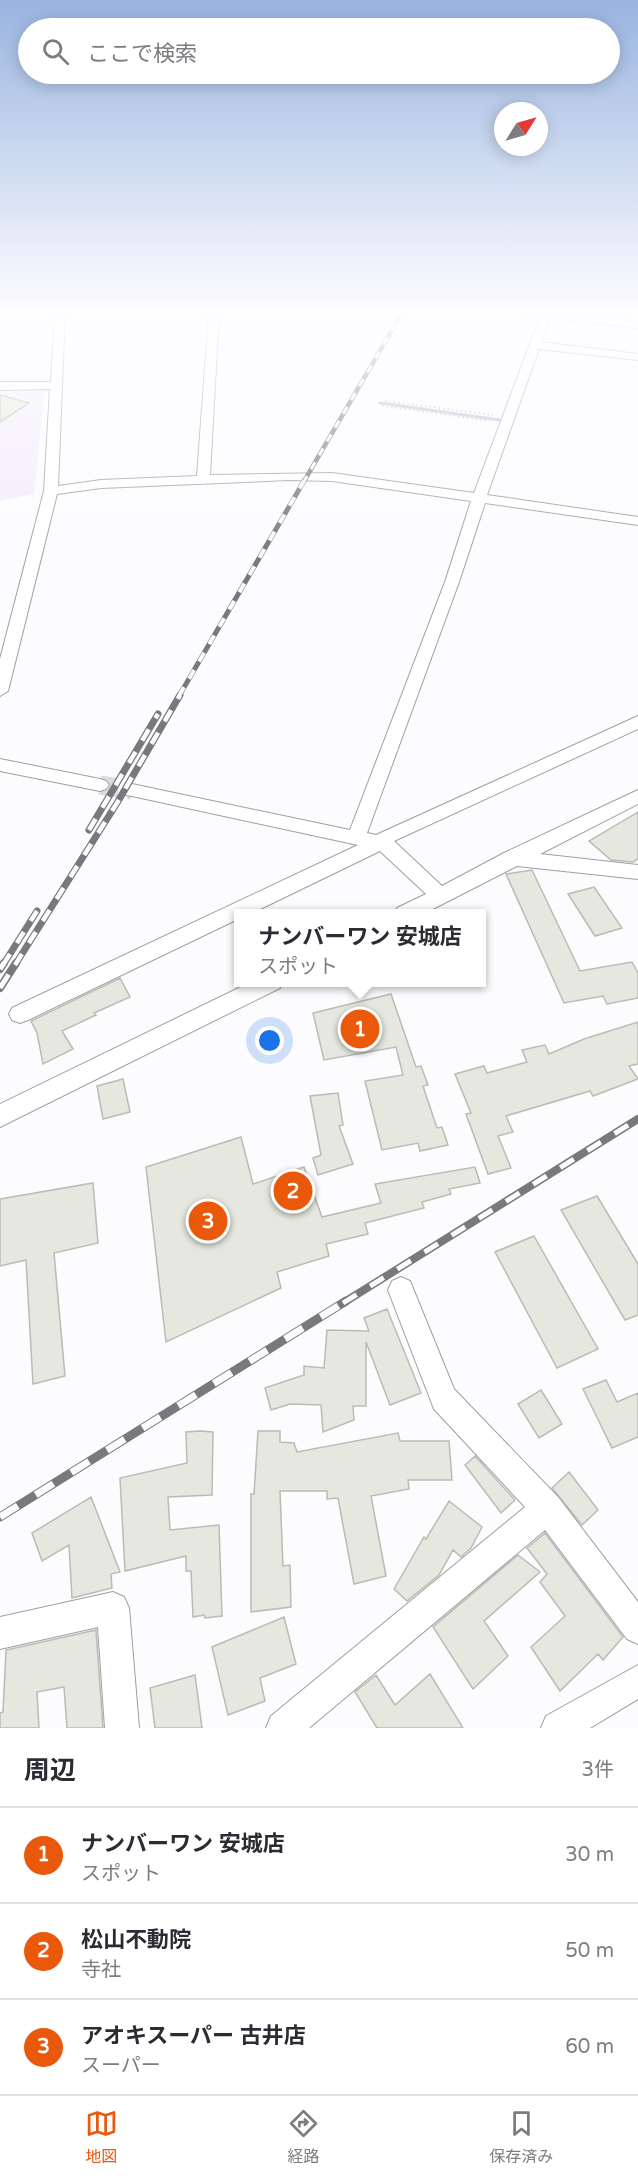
<!DOCTYPE html>
<html lang="ja">
<head>
<meta charset="utf-8">
<style>
	:root { --surface:#fff; --page:#f7f7f7; --text:#2b2b33; --muted:#7c7c81; --line:#e1e1e2; --accent:#ea580c }
	body { margin:0; font-family:"Varela Round","Noto Sans JP",sans-serif; background:var(--page); color:var(--text) }
	.compass { position:absolute; left:494px; top:102px; width:54px; height:54px; border-radius:50%; background:var(--surface); box-shadow:0 3px 15px #0003; rotate:53deg }
	.you { position:absolute; left:270px; top:1041px; width:21px; height:21px; margin:-15px; border:4px solid #fff; border-radius:50%; background:#1a73e8; box-shadow:0 0 0 9px #1a73e833 }
	.badge { display:grid; place-items:center; width:39px; height:39px; border-radius:50%; background:var(--accent); color:#fff; font-size:20px; font-weight:700 }
	.pin { position:absolute; translate:-50% -50%; border:3px solid #fff; box-shadow:0 2px 6px #0006 }
	.popup { position:absolute; left:234px; top:909px; width:252px; height:78px; box-sizing:border-box; display:grid; place-content:center; border-radius:0px; background:var(--surface); filter:drop-shadow(0 2px 4px #0005); font-size:20px; white-space:nowrap; color:var(--muted) }
	.popup b { font-size:22px; color:var(--text) }
	.popup::after { content:''; position:absolute; left:50%; top:100%; margin-left:-12px; border:12px solid transparent; border-top-color:var(--surface) }
	.list { margin:0; padding:0; list-style:none }
	h2 { display:flex; justify-content:space-between; align-items:center; height:78px; margin:0; padding:0 24px; font-size:26px }
	h2 small { font-size:20px; font-weight:400; color:var(--muted) }
	.list li { display:grid; grid-template-columns:39px 1fr auto; gap:18px; align-items:center; box-sizing:border-box; height:96px; padding:0 24px; border-top:2px solid var(--line) }
	.list b { display:block; font-size:22px; white-space:nowrap }
	.list p { margin:0; font-size:20px; white-space:nowrap; color:var(--muted) }
	.list em { font-size:20px; font-style:normal; color:var(--muted) }
	.icon { flex:none; width:33px; height:33px; fill:none; stroke:currentColor; stroke-width:2; stroke-linecap:round; stroke-linejoin:round }
	.map { position:relative; flex:none; width:638px; height:1728px; overflow:hidden }
	.search { position:absolute; background:var(--surface); box-shadow:0 3px 15px #0003; left:18px; right:18px; top:18px; height:66px; display:flex; align-items:center; gap:15px; box-sizing:border-box; padding:0 21px; border-radius:33px; color:var(--muted); font-size:22px }
	.sheet { height:366px; background:var(--surface) }
	nav { display:flex; justify-content:space-around; align-items:center; box-sizing:border-box; height:84px; border-top:2px solid var(--line); background:var(--surface); font-size:16px; color:var(--muted) }
	nav a { display:grid; justify-items:center; gap:3px }
	nav .on { color:var(--accent) }
	.map>svg:first-child { display:block }
	.built { fill:#f3ecfc }
	.lines { fill:none; stroke-linecap:round; stroke-linejoin:round }
	.stream { stroke:#c3b5d4; stroke-width:3 }
	.building { fill:#e6e8df; stroke:#babcb3; stroke-width:1.5 }
	.minor-tunnel { stroke:#dbdadd; stroke-width:19; stroke-dasharray:19 10; stroke-linecap:butt }
	.minor-casing { stroke:#a19da5; stroke-width:2 }
	.path { stroke:#b1afb2; stroke-width:1.5; stroke-dasharray:1.5 3; stroke-linecap:butt }
	.minor { fill:#fff; fill-rule:evenodd }
	.rail-far4-casing { stroke:#7a787b; stroke-width:4.5 }
	.rail-far3-casing { stroke:#7a787b; stroke-width:5 }
	.rail-far2-casing { stroke:#7a787b; stroke-width:7 }
	.rail-far1-casing { stroke:#7a787b; stroke-width:8 }
	.rail-casing { stroke:#7a787b; stroke-width:9 }
	.rail-far4 { stroke:#fcfbfe; stroke-width:3; stroke-dasharray:8; stroke-linecap:butt }
	.rail-far3 { stroke:#fcfbfe; stroke-width:4; stroke-dasharray:10; stroke-linecap:butt }
	.rail-far2 { stroke:#fcfbfe; stroke-width:4.5; stroke-dasharray:13; stroke-linecap:butt }
	.rail-far1 { stroke:#fcfbfe; stroke-width:5; stroke-dasharray:16; stroke-linecap:butt }
	.rail { stroke:#fcfbfe; stroke-width:7; stroke-dasharray:21; stroke-linecap:butt }
</style>
</head>
<body>
<div class="map">
<svg width="638" height="1728" viewBox="0 0 638 1728">
	<rect width="100%" height="100%" fill="#fcfbfe"/>
	<path class="built" d="M0 387H45L34 494 0 501Z"/>
	<g class="lines">
		<path class="stream" d="M380 403 500 420"/>
	</g>
	<path class="building" d="M0 395 29 403 0 422Z
		M638 812V859L633 862 611 860 589 841Z
		M532 870 580 971 632 962 638 973V998L607 1004 603 996 564 1003 506 874Z
		M594 887 622 928 595 936 568 894Z
		M120 978 130 997 94 1013 96 1015 62 1031 73 1049 43 1064 37 1033 31 1021Z
		M391 994 416 1067 421 1066 428 1085 423 1086 437 1128 442 1127 448 1145 420 1151 418 1143 382 1150 365 1081 403 1075 396 1047 324 1060 313 1013Z
		M638 1022V1064L629 1066 638 1079 593 1096 590 1091 506 1116 513 1132 498 1136 511 1168 488 1174 466 1114 471 1113 455 1074 484 1066 487 1073 527 1062 522 1050 545 1045 549 1054 584 1039Z
		M123 1079 130 1112 103 1119 97 1086Z
		M338 1093 343 1125 339 1126 353 1164 318 1175 313 1158 321 1155 310 1096Z
		M241 1137 253 1184 304 1167 322 1217 381 1203 375 1184 475 1167 480 1183 449 1189 451 1194 422 1202 424 1208 365 1223 368 1234 326 1244 329 1256 277 1272 281 1288 166 1342 146 1167Z
		M93 1183 98 1243 54 1253 65 1376 33 1384 26 1260 0 1266V1199Z
		M597 1196 638 1264V1315L625 1320 561 1210Z
		M534 1236 598 1349 557 1368 495 1252Z
		M387 1309 421 1393 390 1405 366 1342V1406H353L354 1420 323 1432 321 1405 290 1404 271 1410 265 1388 304 1375V1366L324 1368 327 1330 369 1331 364 1318Z
		M606 1380 617 1402 638 1393V1437L612 1448 583 1389Z
		M541 1390 562 1424 539 1438 518 1404Z
		M200 1431 213 1432 212 1495 168 1497 170 1530 219 1525 222 1616 205 1618 204 1615 193 1617 191 1571H186V1556L125 1571 120 1478 187 1463 186 1432Z
		M258 1431H280V1442L294 1443 297 1452 398 1433 400 1441H449L452 1480H408L409 1489 371 1496 386 1576 354 1584 338 1498 327 1499V1491H280L283 1566 290 1565 291 1607 251 1612V1494H254Z
		M475 1456 515 1500 501 1513 465 1465Z
		M569 1472 598 1510 582 1525 552 1488Z
		M91 1497 120 1572 111 1574 112 1588 72 1598 69 1545 42 1561 32 1533Z
		M449 1501 482 1527 471 1548 461 1557 453 1550 439 1575 407 1601 394 1589 424 1537 426 1539Z
		M545 1533 623 1637 603 1660 598 1654 560 1691 531 1647 565 1616 540 1582 547 1574 527 1548Z
		M518 1555 540 1572 484 1621 508 1656 473 1689 433 1627Z
		M284 1617 296 1664 260 1678 265 1701 228 1715 212 1647Z
		M96 1630 103 1728H67L64 1687 37 1692 39 1728H0V1713L3 1712 6 1650Z
		M430 1674 463 1728H377L355 1692 376 1675 395 1705Z
		M195 1675 202 1728H155L150 1688Z"/>
	<g class="lines">
		<path class="minor-tunnel" d="M100 785 132 790"/>
		<defs>
			<path id="minor" d="M55 313H65L58 486 101 480 197 476 209 313H219L210 475 332 473 474 493 540 317 528 313H559L638 322V328L550 318 541 342 638 354V360L539 349 487 495 638 517V525L485 503 459 582 367 833 376 835 638 716V729L394 841 442 886 504 853 638 790V804L540 854 638 865V879L517 866 423 914H394L397 908 426 894 380 851 250 914H238V919L28 1020 20 1023 12 1020 9 1014 12 1008 358 845 132 796 126 795 123 790 126 785 132 784 350 830 445 582 471 501 332 481 289 480 101 488 57 494 8 691 0 696V659L44 491 50 389 0 390V382H51Z
				M0 759 100 779 106 781 109 785 106 789 100 791 0 771Z
				M251 982H282L280 988 0 1127V1104Z
				M401 1277 410 1281 454 1389 558 1497 638 1602V1644L627 1639 545 1530 309 1728H266L271 1716 525 1507 434 1409 388 1290 392 1281Z
				M113 1592 124 1597 129 1608 139 1728H105L98 1627 0 1649V1617Z
				M638 1665V1699L590 1728H541L546 1716Z"/>
		</defs>
		<use href="#minor" class="minor-casing"/>
		<path class="path" d="M385 401 493 415
			M382 406 491 421"/>
		<use href="#minor" class="minor"/>
		<defs>
			<path id="rail-far4" d="M303 483 402 313"/>
			<path id="rail-far3" d="M179 696 304 481"/>
			<path id="rail-far2" d="M89 830 158 714
				M3 965 37 911
				M15 965 117 803 180 695"/>
			<path id="rail-far1" d="M0 969 4 963
				M0 988 16 963
				M343 1303 638 1119"/>
			<path id="rail" d="M0 1517 346 1301"/>
		</defs>
		<use href="#rail-far4" class="rail-far4-casing"/>
		<use href="#rail-far3" class="rail-far3-casing"/>
		<use href="#rail-far2" class="rail-far2-casing"/>
		<use href="#rail-far1" class="rail-far1-casing"/>
		<use href="#rail" class="rail-casing"/>
		<use href="#rail-far4" class="rail-far4"/>
		<use href="#rail-far3" class="rail-far3"/>
		<use href="#rail-far2" class="rail-far2"/>
		<use href="#rail-far1" class="rail-far1"/>
		<use href="#rail" class="rail"/>
	</g>
	<linearGradient id="sky" x2="0" y2="1"><stop stop-color="#99b4e0"/><stop offset="0.56" stop-color="#fefdff"/><stop offset="1" stop-color="#fefdff" stop-opacity="0"/></linearGradient>
	<rect width="638" height="555" fill="url(#sky)"/>
</svg>
<svg class="compass" viewBox="-18 -18 36 36"><path d="M0-13l5 13h-10z" fill="#e53935"/><path d="M0 13l5-13h-10z" fill="#7c7c81"/></svg>
<div class="you"></div>
<div class="pin badge" style="left:360px;top:1029px">1</div>
<div class="popup"><b>ナンバーワン 安城店</b>スポット</div>
<div class="pin badge" style="left:293px;top:1191px">2</div>
<div class="pin badge" style="left:208px;top:1221px">3</div>
<div class="search"><svg class="icon" aria-label="search" viewBox="0 0 24 24"><circle cx="10" cy="10" r="6"/><path d="M15 15l6 6"/></svg>ここで検索</div>
</div>
<section class="sheet">
<h2>周辺<small>3件</small></h2>
<ul class="list">
<li><span class="badge">1</span><div><b>ナンバーワン 安城店</b><p>スポット</p></div><em>30 m</em></li>
<li><span class="badge">2</span><div><b>松山不動院</b><p>寺社</p></div><em>50 m</em></li>
<li><span class="badge">3</span><div><b>アオキスーパー 古井店</b><p>スーパー</p></div><em>60 m</em></li>
</ul>
</section>
<nav>
<a class="on"><svg class="icon" aria-label="map" viewBox="0 0 24 24"><path d="M3 6l6-2 6 2 6-2v14l-6 2-6-2-6 2zM9 4v14M15 6v14"/></svg>地図</a>
<a><svg class="icon" aria-label="directions" viewBox="0 0 24 24"><path d="M12 3l9 9-9 9-9-9zM9 14v-3h6M13 9l2 2-2 2"/></svg>経路</a>
<a><svg class="icon" aria-label="saved" viewBox="0 0 24 24"><path d="M7 4h10v16l-5-4-5 4z"/></svg>保存済み</a>
</nav>
</body>
</html>
